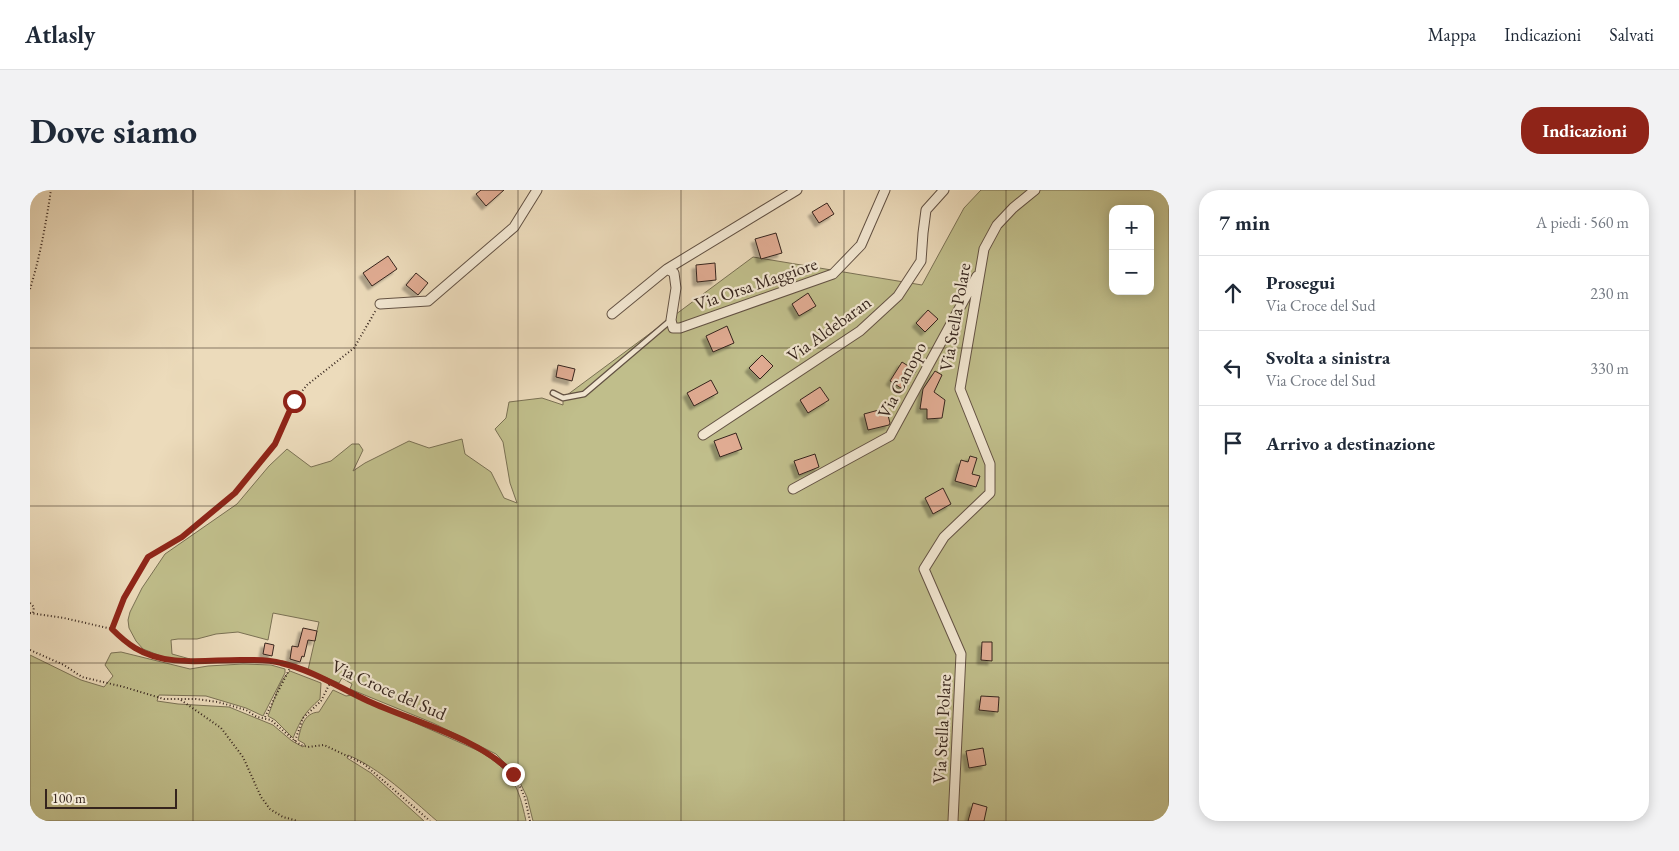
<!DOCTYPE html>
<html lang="it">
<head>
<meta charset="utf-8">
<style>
	:root { --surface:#fff; --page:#f2f2f3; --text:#1f2937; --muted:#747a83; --line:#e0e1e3; --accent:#8f2418 }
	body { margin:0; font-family:"EB Garamond",serif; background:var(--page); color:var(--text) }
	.controls { position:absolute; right:15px; top:15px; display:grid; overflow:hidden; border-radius:10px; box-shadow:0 2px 12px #0003 }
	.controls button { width:45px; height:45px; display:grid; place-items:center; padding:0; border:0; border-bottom:1px solid var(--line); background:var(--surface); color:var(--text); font:25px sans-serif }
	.scale { position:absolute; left:15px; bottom:12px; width:132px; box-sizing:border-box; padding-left:5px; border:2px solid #35241d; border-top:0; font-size:14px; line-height:18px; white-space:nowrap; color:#35241d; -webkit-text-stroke:4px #f3e8d3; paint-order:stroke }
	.stop { position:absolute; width:15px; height:15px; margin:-11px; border:4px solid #8f2418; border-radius:50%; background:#fff }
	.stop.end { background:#8f2418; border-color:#fff; box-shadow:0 1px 5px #0008 }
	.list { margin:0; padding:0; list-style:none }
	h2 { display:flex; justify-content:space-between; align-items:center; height:65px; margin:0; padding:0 20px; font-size:21px }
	h2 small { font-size:16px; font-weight:400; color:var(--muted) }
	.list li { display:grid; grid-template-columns:32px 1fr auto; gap:15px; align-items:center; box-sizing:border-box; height:75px; padding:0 20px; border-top:1px solid var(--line) }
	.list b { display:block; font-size:19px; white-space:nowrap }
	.list p { margin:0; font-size:16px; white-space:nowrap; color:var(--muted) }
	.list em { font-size:16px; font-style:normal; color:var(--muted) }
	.icon { flex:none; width:28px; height:28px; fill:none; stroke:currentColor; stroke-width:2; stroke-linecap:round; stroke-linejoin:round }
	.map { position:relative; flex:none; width:1139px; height:631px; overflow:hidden; border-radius:20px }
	header { display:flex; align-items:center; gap:30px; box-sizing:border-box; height:70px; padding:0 25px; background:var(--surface); border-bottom:1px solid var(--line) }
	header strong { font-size:24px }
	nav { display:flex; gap:28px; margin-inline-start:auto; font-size:18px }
	.intro { display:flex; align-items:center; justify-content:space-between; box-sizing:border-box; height:120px; padding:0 30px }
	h1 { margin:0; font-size:35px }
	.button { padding:12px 22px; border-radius:20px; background:var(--accent); color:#fff; font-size:18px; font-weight:700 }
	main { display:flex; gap:30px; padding:0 30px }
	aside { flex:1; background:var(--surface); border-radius:20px; box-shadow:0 2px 12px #0003 }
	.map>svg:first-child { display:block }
	.green { fill:#c0be8b; stroke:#7a7154; fill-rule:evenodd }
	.building { fill:#e0ab92; stroke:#35241d; filter:url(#shadow) }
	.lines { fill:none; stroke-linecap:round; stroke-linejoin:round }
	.service-casing { stroke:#635244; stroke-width:7 }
	.minor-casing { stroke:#635244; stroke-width:11 }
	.path { stroke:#35241d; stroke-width:2; stroke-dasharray:1 2.5; stroke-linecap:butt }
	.service { stroke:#f3e8d3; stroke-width:4.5 }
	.minor { stroke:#f3e8d3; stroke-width:9 }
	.route { stroke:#8f2418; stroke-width:6 }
	.grid { fill:none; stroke:#35241d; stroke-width:1; stroke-opacity:0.55 }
	.labels { text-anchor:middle; stroke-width:4.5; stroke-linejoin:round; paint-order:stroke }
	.street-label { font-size:18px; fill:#35241d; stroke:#f3e8d3 }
</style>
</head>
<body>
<header>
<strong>Atlasly</strong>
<nav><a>Mappa</a><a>Indicazioni</a><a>Salvati</a></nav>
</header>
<div class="intro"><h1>Dove siamo</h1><a class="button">Indicazioni</a></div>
<main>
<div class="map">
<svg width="1139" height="631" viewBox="0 0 1139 631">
	<defs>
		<filter id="shadow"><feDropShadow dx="-4" dy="4" stdDeviation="1" flood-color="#0004"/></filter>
	</defs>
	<rect width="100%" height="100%" fill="#ecdbbb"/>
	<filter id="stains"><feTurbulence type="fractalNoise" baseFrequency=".004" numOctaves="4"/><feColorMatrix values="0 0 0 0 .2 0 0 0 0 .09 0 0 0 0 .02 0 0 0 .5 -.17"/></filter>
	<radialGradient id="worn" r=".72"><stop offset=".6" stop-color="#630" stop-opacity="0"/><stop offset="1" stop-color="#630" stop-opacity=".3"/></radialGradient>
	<path class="green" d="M951 0H1139V631H503L497 607 486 584 466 564 403 533 320 499 322 494 312 488 309 493 278 480 289 432 243 423 238 450 208 442 186 444 167 449H148L141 450 142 464 160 469 136 468 113 459 106 451 99 438 98 430 100 422 112 398 135 364 207 314 239 276 257 259 281 277 301 271 322 254H329L333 260 323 281 335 273 379 251 399 258 432 249 435 264 461 282 474 308 487 313 480 293 473 252 465 239 476 228 479 212 512 208 533 215V208L723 67 892 95 934 18ZM1083 19H1120V101H1083Z
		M91 462 160 479 178 476 213 474 241 475 255 479V483L233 526 216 518 176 506 129 505 127 511 148 514 199 517 243 535 262 551 273 557 275 554 268 550C271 538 273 523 289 522L303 500 316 506 322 505 449 561C482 581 488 594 496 631H407C379 607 351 579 318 565L317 568 341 583 394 631H0V465L51 490 74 497 83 486 75 475 81 463Z
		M260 481 291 493 290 509C275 522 271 529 263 548L245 530 238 526C244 512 248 491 260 481Z"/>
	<path class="building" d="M451 0H474L456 16 446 4Z
		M797 13 804 24 789 33 782 22Z
		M746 43 752 63 731 69 725 49Z
		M358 66 367 79 342 96 333 83Z
		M685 73 686 90 667 92 666 75Z
		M386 83 398 93 388 105 376 95Z
		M778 103 786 116 769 126 762 114Z
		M898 120 908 129 895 142 886 133Z
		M697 136 704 153 683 162 676 146Z
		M732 165 743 176 730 189 719 178Z
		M872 172 886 181 874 200 860 191Z
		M528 175 545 179 542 191 526 187Z
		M905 181 912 185 904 202 915 210 912 228 897 229V219H890L893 199Z
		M681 190 688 203 664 216 657 203Z
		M790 197 799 210 778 223 770 210Z
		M856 218 860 233 859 235 838 240 834 224Z
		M706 243 712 259 690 267 684 251Z
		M785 264 789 277 769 285 764 271Z
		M940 266 947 268 942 284 950 286 946 297 925 291 931 270 938 272Z
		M913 298 921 314 903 324 895 308Z
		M273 438 287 441 285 451 278 450 274 467 272 466 270 472 260 469 262 456 268 457Z
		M952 452H962V471L951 470Z
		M235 453 244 455 242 466 233 464Z
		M951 506 969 507 968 522 949 520Z
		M953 558 956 575 939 578 936 561Z
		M943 613 957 617 954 631H938Z"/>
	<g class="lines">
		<defs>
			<path id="service" d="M523 203 533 208 554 204 641 130"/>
			<path id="minor" d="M637 79 767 0
				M350 114 398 111 484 37 507 0
				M582 124 637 79 644 83 646 98 641 130 643 138H650L803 84 831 55 855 0
				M673 245 830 141 868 106 891 71 893 43 896 20 914 0
				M763 299 860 246 947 86
				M923 631 931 464 894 379 914 347 960 303V274L930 199 954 59 967 35 983 18 1005 0"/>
		</defs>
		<use href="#service" class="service-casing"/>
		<use href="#minor" class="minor-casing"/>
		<path class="path" d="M0 99C10 67 16 33 21 0
			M0 413 4 417 3 423
			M0 423 34 428 82 439 105 458 117 464 134 469 177 471 231 470 251 472 291 488 340 512 448 557 466 567 483 584 489 594 495 608 500 631
			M82 438 94 408 119 367 152 347 205 303 245 254 264 211 277 195 324 158 346 120
			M0 460 34 475 52 487 94 497 134 509H166L188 512 216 520 227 527 241 530 265 551 271 555 278 557 294 555 334 574 400 631
			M151 510 191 538 213 567 231 607 240 619 253 627 268 631
			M235 527 261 476
			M265 551 273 528 291 511 300 493"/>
		<use href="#service" class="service"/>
		<use href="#minor" class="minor"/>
	</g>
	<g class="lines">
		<path class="route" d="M264 211 245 254 205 303 152 347 118 367 94 408 82 439C89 446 97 453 105 458 136 477 175 470 210 470 223 470 238 469 251 473 282 480 310 498 338 511 384 532 449 548 483 584"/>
	</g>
	<path class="grid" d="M163 0V631M325 0V631M488 0V631M651 0V631M814 0V631M976 0V631M0 158H1139M0 316H1139M0 473H1139"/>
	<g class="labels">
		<g class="street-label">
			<text transform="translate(726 94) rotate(-19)" y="6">Via Orsa Maggiore</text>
			<text transform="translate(925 127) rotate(-80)" y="6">Via Stella Polare</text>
			<text transform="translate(799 139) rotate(-36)" y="6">Via Aldebaran</text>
			<text transform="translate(872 190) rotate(-62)" y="6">Via Canopo</text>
			<text transform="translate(359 500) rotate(24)" y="6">Via Croce del Sud</text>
			<text transform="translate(912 539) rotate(-87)" y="6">Via Stella Polare</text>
		</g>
	</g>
	<rect width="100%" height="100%" filter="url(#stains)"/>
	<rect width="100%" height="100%" fill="url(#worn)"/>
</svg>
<div class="controls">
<button>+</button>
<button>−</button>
</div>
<div class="scale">100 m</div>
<div class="stop" style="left:264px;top:211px"></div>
<div class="stop end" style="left:483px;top:584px"></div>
</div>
<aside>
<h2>7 min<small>A piedi · 560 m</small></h2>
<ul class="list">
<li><svg class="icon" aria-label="ahead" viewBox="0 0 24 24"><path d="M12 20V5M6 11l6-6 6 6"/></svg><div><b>Prosegui</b><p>Via Croce del Sud</p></div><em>230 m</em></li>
<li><svg class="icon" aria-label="left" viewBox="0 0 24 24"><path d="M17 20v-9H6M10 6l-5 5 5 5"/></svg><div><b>Svolta a sinistra</b><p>Via Croce del Sud</p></div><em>330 m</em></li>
<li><svg class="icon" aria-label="arrive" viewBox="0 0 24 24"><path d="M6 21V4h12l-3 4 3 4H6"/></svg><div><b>Arrivo a destinazione</b></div></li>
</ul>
</aside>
</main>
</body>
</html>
